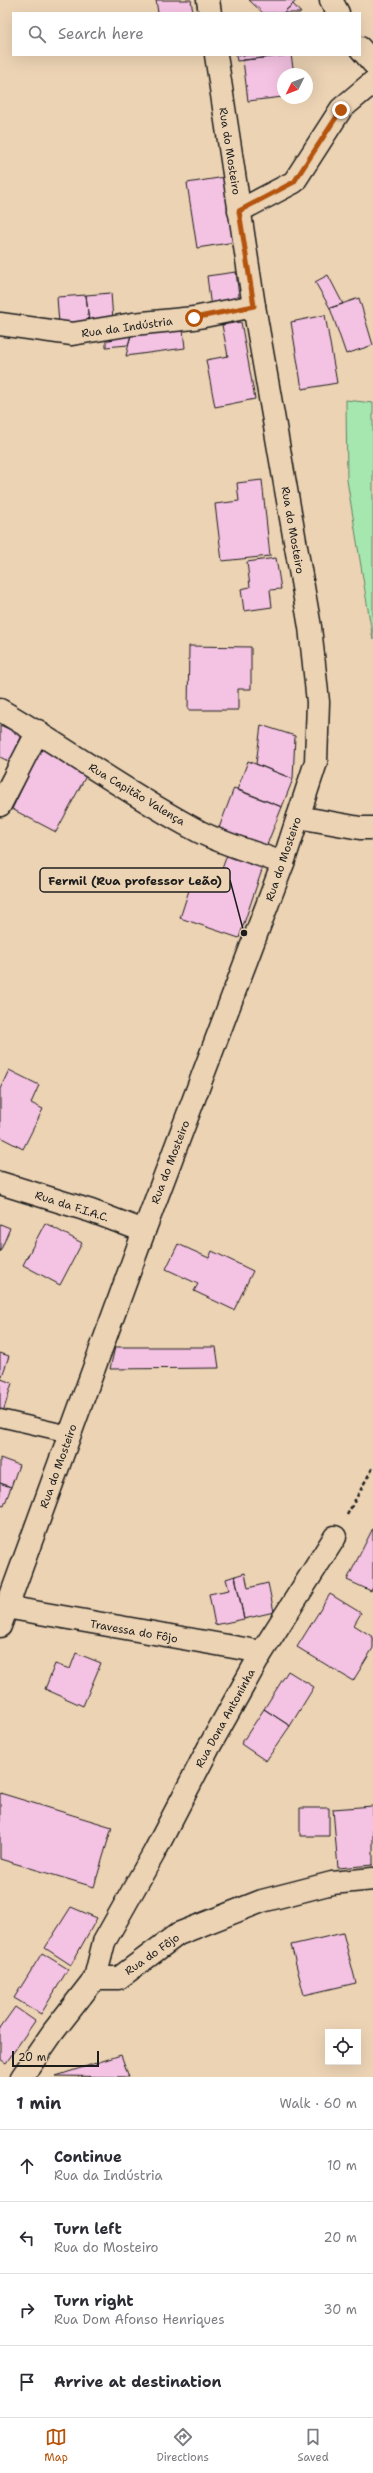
<!DOCTYPE html>
<html lang="en">
<head>
<meta charset="utf-8">
<style>
	:root { --surface:#fff; --page:#f2f2f3; --text:#2b2b33; --muted:#7c7c81; --line:#e1e1e2; --accent:#b45309 }
	body { margin:0; font-family:"Shantell Sans",sans-serif; background:var(--page); color:var(--text) }
	.controls { position:absolute; right:12px; bottom:12px; display:grid; overflow:hidden; border-radius:0px; box-shadow:0 4px 16px #0002 }
	.controls button { width:36px; height:36px; display:grid; place-items:center; padding:0; border:0; border-bottom:1px solid var(--line); background:var(--surface); color:var(--text); font:20px sans-serif }
	.compass { position:absolute; left:277px; top:68px; width:36px; height:36px; border-radius:50%; background:var(--surface); box-shadow:0 4px 16px #0002; rotate:227deg }
	.scale { position:absolute; left:12px; bottom:10px; width:87px; box-sizing:border-box; padding-left:4px; border:2px solid #1c1c1c; border-top:0; font-size:11px; line-height:14px; white-space:nowrap; color:#1c1c1c; -webkit-text-stroke:3px #ecd3b4; paint-order:stroke }
	.stop { position:absolute; width:12px; height:12px; margin:-9px; border:3px solid #b45309; border-radius:50%; background:#fff }
	.stop.end { background:#b45309; border-color:#fff; box-shadow:0 1px 4px #0008 }
	.list { margin:0; padding:0; list-style:none }
	h2 { display:flex; justify-content:space-between; align-items:center; height:52px; margin:0; padding:0 16px; font-size:17px }
	h2 small { font-size:13px; font-weight:400; color:var(--muted) }
	.list li { display:grid; grid-template-columns:26px 1fr auto; gap:12px; align-items:center; box-sizing:border-box; height:72px; padding:0 16px; border-top:1px solid var(--line) }
	.list b { display:block; font-size:15px; white-space:nowrap }
	.list p { margin:0; font-size:13px; white-space:nowrap; color:var(--muted) }
	.list em { font-size:13px; font-style:normal; color:var(--muted) }
	.icon { flex:none; width:22px; height:22px; fill:none; stroke:currentColor; stroke-width:2; stroke-linecap:round; stroke-linejoin:round }
	.map { position:relative; flex:none; width:373px; height:2077px; overflow:hidden }
	.search { position:absolute; background:var(--surface); box-shadow:0 4px 16px #0002; left:12px; right:12px; top:12px; height:44px; display:flex; align-items:center; gap:10px; box-sizing:border-box; padding:0 14px; border-radius:0px; color:var(--muted); font-size:15px }
	.sheet { height:340px; background:var(--surface) }
	nav { display:flex; justify-content:space-around; align-items:center; box-sizing:border-box; height:56px; border-top:1px solid var(--line); background:var(--surface); font-size:11px; color:var(--muted) }
	nav a { display:grid; justify-items:center; gap:2px }
	nav .on { color:var(--accent) }
	.map>svg:first-child { display:block }
	.green { fill:#a6e7af; stroke:#618266 }
	.building { fill:#f4c2e2; stroke:#1c1c1c }
	.lines { fill:none; stroke-linecap:round; stroke-linejoin:round }
	.service-casing { stroke:#1c1c1c; stroke-width:19 }
	.minor-casing { stroke:#1c1c1c; stroke-width:25 }
	.tertiary-casing { stroke:#1c1c1c; stroke-width:25 }
	.secondary-casing { stroke:#1c1c1c; stroke-width:25 }
	.path { stroke:#1c1c1c; stroke-width:2.5; stroke-dasharray:4 3; stroke-linecap:butt }
	.service { stroke:#ecd3b4; stroke-width:16 }
	.minor { stroke:#ecd3b4; stroke-width:22 }
	.tertiary { stroke:#ecd3b4; stroke-width:22 }
	.secondary { stroke:#ecd3b4; stroke-width:22 }
	.route { stroke:#b45309; stroke-width:5 }
	.labels { text-anchor:middle; stroke-width:3; stroke-linejoin:round; paint-order:stroke }
	.street-label { font-size:11px; fill:#1c1c1c; stroke:#ecd3b4 }
	.leader { fill:none; stroke:#1c1c1c; stroke-width:1.5 }
	.callout-dot { fill:#1c1c1c; stroke:#ecd3b4; stroke-width:1.5 }
	.callout { fill:#ecd3b4; stroke:#1c1c1c; stroke-width:1.5 }
	.callout-label { font-size:12px; text-anchor:middle; font-weight:bold; fill:#1c1c1c }
</style>
</head>
<body>
<div class="map">
<svg width="373" height="2077" viewBox="0 0 373 2077">
	<rect width="100%" height="100%" fill="#ecd3b4"/>
	<filter id="ink" filterUnits="userSpaceOnUse"><feTurbulence type="fractalNoise" baseFrequency=".025" numOctaves="2"/><feDisplacementMap in="SourceGraphic" scale="8" xChannelSelector="R" yChannelSelector="G"/><feConvolveMatrix kernelMatrix="1 2 1 2 8 2 1 2 1" color-interpolation-filters="sRGB"/></filter>
	<g filter="url(#ink)">
		<path class="green" d="M346 400 373 403V640L347 480Z"/>
		<path class="building" d="M156 0H191L193 13H158Z
			M249 0H296V1L283 13H263Z
			M293 4 301 13H283Z
			M236 55H271L272 57 237 61Z
			M291 55 294 74H283V97L248 101 243 60Z
			M225 177 235 242 197 248 187 183Z
			M236 272 240 304 211 308 207 276Z
			M328 275 343 304 330 308 315 282Z
			M111 293 113 320 89 322 86 295Z
			M86 295 89 322 59 324 57 297Z
			M359 298 373 345 346 354 330 308Z
			M325 315 337 383 302 389 291 322Z
			M241 322 255 399 215 407 206 360 228 356 222 325Z
			M183 330 185 348 126 356 131 335Z
			M131 335 128 345 106 347V336Z
			M262 480 270 556 222 561 215 504 239 501 237 483Z
			M276 558 281 589 270 590 272 607 244 611 241 589 250 587 247 562Z
			M189 646 251 647V689H238V710H188Z
			M0 725 22 735 10 762 0 757Z
			M261 725 295 736 293 779 256 764Z
			M42 747 87 774 56 832 12 809Z
			M248 761 293 779 282 807 237 790Z
			M234 788 282 807 266 847 219 828Z
			M228 852 264 864 239 938 180 918 192 881 215 889Z
			M9 1070 39 1085 31 1103 43 1109 23 1149 0 1137V1089Z
			M45 1223 82 1243 60 1285 23 1265Z
			M0 1224 10 1228 0 1252Z
			M178 1244 209 1258 212 1251 253 1271 234 1310 194 1291 198 1284 166 1269Z
			M115 1347H216L219 1368 110 1369Z
			M0 1353 9 1356 1 1379 12 1383 3 1412 0 1411Z
			M0 1458 19 1465 11 1487 0 1483Z
			M0 1483 11 1487 4 1506 0 1505Z
			M373 1528V1587L371 1591 347 1580Z
			M245 1573 248 1588 268 1583 274 1612 244 1619 235 1576Z
			M235 1576 244 1619 215 1625 209 1594 229 1590 226 1579Z
			M330 1594 361 1613 354 1625 373 1637V1648L353 1681 297 1647Z
			M76 1653 101 1663 83 1706 45 1689 55 1664 70 1669Z
			M288 1671 314 1687 290 1726 264 1709Z
			M264 1709 290 1726 266 1761 241 1744Z
			M0 1793 112 1827 94 1887 0 1859Z
			M373 1806V1865L338 1868 333 1809Z
			M300 1808H329V1836H300Z
			M71 1907 97 1918 71 1965 45 1948Z
			M343 1933 356 1983 304 1995 291 1945Z
			M42 1953 68 1969 41 2014 14 1998Z
			M15 2007 35 2021 6 2063 0 2059V2028Z
			M121 2055 129 2077 56 2076Z"/>
		<g class="lines">
			<defs>
				<path id="service" d="M0 1418 69 1434"/>
				<path id="minor" d="M331 0 338 13
					M360 48 373 63
					M239 211 294 182 341 109 373 82
					M0 324 72 334 133 324 194 318 254 306
					M0 710C68 749 131 796 200 832 226 845 256 853 283 863
					M0 805 38 731
					M0 1183 91 1211 144 1231
					M0 1606 262 1652
					M95 1978 104 1942 154 1853 209 1747 262 1652 335 1537
					M22 2077 53 2032 95 1978H119L178 1934 262 1901 332 1883 373 1879"/>
				<path id="tertiary" d="M298 817 360 828H373"/>
				<path id="secondary" d="M208 0 210 13
					M0 1626 144 1231 283 863 316 762 318 702 310 627 254 306 216 55"/>
			</defs>
			<use href="#service" class="service-casing"/>
			<use href="#minor" class="minor-casing"/>
			<use href="#tertiary" class="tertiary-casing"/>
			<use href="#secondary" class="secondary-casing"/>
			<path class="path" d="M347 1515 373 1467"/>
			<use href="#service" class="service"/>
			<use href="#minor" class="minor"/>
			<use href="#tertiary" class="tertiary"/>
			<use href="#secondary" class="secondary"/>
		</g>
	</g>
	<g class="lines" filter="url(#ink)">
		<path class="route" d="M194 318 254 306 239 211 294 182 341 110"/>
	</g>
	<g class="labels">
		<g class="street-label">
			<text transform="translate(230 151) rotate(81)" y="4">Rua do Mosteiro</text>
			<text transform="translate(127 327) rotate(-8)" y="4">Rua da Indústria</text>
			<text transform="translate(293 530) rotate(80)" y="4">Rua do Mosteiro</text>
			<text transform="translate(137 794) rotate(31)" y="4">Rua Capitão Valença</text>
			<text transform="translate(283 859) rotate(-71)" y="4">Rua do Mosteiro</text>
			<text transform="translate(170 1162) rotate(-69)" y="4">Rua do Mosteiro</text>
			<text transform="translate(72 1206) rotate(18)" y="4">Rua da F.I.A.C.</text>
			<text transform="translate(58 1466) rotate(-70)" y="4">Rua do Mosteiro</text>
			<text transform="translate(134 1631) rotate(10)" y="4">Travessa do Fôjo</text>
			<text transform="translate(225 1718) rotate(-61)" y="4">Rua Dona Antoninha</text>
			<text transform="translate(152 1954) rotate(-35)" y="4">Rua do Fôjo</text>
		</g>
	</g>
	<path class="leader" d="M244 933L230 880"/>
	<circle class="callout-dot" cx="244" cy="933" r="4"/>
	<rect class="callout" x="40" y="868" width="190" height="24" rx="4"/>
	<g class="callout-label">
		<text x="135" y="885">Fermil (Rua professor Leão)</text>
	</g>
</svg>
<div class="controls">
<button><svg class="icon" aria-label="locate" viewBox="0 0 24 24"><circle cx="12" cy="12" r="6"/><path d="M12 2v4M12 18v4M2 12h4M18 12h4"/></svg></button>
</div>
<svg class="compass" viewBox="-18 -18 36 36"><path d="M0-13l5 13h-10z" fill="#e53935"/><path d="M0 13l5-13h-10z" fill="#7c7c81"/></svg>
<div class="scale">20 m</div>
<div class="stop" style="left:194px;top:318px"></div>
<div class="stop end" style="left:341px;top:110px"></div>
<div class="search"><svg class="icon" aria-label="search" viewBox="0 0 24 24"><circle cx="10" cy="10" r="6"/><path d="M15 15l6 6"/></svg>Search here</div>
</div>
<section class="sheet">
<h2>1 min<small>Walk · 60 m</small></h2>
<ul class="list">
<li><svg class="icon" aria-label="ahead" viewBox="0 0 24 24"><path d="M12 20V5M6 11l6-6 6 6"/></svg><div><b>Continue</b><p>Rua da Indústria</p></div><em>10 m</em></li>
<li><svg class="icon" aria-label="left" viewBox="0 0 24 24"><path d="M17 20v-9H6M10 6l-5 5 5 5"/></svg><div><b>Turn left</b><p>Rua do Mosteiro</p></div><em>20 m</em></li>
<li><svg class="icon" aria-label="right" viewBox="0 0 24 24"><path d="M7 20v-9h11M14 6l5 5-5 5"/></svg><div><b>Turn right</b><p>Rua Dom Afonso Henriques</p></div><em>30 m</em></li>
<li><svg class="icon" aria-label="arrive" viewBox="0 0 24 24"><path d="M6 21V4h12l-3 4 3 4H6"/></svg><div><b>Arrive at destination</b></div></li>
</ul>
</section>
<nav>
<a class="on"><svg class="icon" aria-label="map" viewBox="0 0 24 24"><path d="M3 6l6-2 6 2 6-2v14l-6 2-6-2-6 2zM9 4v14M15 6v14"/></svg>Map</a>
<a><svg class="icon" aria-label="directions" viewBox="0 0 24 24"><path d="M12 3l9 9-9 9-9-9zM9 14v-3h6M13 9l2 2-2 2"/></svg>Directions</a>
<a><svg class="icon" aria-label="saved" viewBox="0 0 24 24"><path d="M7 4h10v16l-5-4-5 4z"/></svg>Saved</a>
</nav>
</body>
</html>
